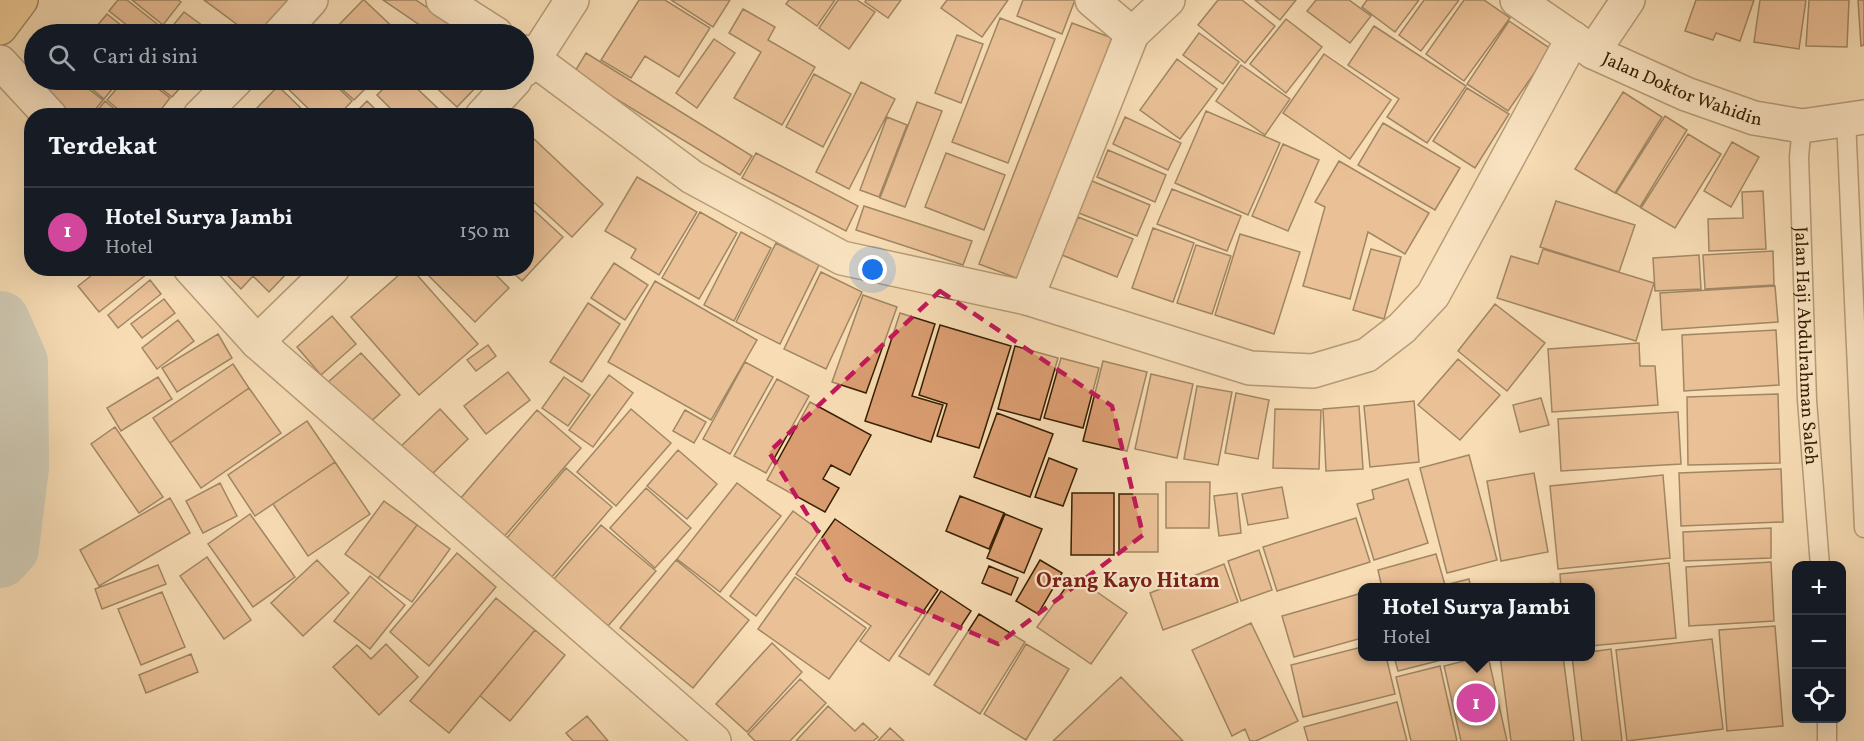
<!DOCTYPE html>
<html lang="id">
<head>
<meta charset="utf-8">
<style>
	:root { --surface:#171b24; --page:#242831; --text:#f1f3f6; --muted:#9ea1a6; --line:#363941; --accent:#2563eb }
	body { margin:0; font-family:Vollkorn,serif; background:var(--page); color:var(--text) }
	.controls { position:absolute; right:18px; bottom:18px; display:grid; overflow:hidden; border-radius:12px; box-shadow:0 6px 24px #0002 }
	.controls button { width:54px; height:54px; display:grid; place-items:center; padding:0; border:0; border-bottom:2px solid var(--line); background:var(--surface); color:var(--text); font:30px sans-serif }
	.you { position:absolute; left:873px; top:270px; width:21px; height:21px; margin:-15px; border:4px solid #fff; border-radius:50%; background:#1a73e8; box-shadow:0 0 0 9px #1a73e833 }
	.badge { display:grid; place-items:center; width:39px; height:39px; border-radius:50%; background:var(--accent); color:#fff; font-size:20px; font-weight:700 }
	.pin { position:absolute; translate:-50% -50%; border:3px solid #fff; box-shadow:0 2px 6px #0006 }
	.popup { position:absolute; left:1358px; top:583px; width:237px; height:78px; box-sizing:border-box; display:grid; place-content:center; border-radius:12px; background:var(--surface); filter:drop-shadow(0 2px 4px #0005); font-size:20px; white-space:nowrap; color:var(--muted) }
	.popup b { font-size:22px; color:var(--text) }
	.popup::after { content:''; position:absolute; left:50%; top:100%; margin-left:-12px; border:12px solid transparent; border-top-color:var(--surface) }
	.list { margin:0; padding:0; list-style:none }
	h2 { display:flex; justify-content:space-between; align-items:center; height:78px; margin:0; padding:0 24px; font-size:26px }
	h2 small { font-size:20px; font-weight:400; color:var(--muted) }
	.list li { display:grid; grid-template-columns:39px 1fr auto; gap:18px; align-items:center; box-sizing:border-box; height:90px; padding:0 24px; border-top:2px solid var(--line) }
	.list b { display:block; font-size:22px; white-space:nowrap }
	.list p { margin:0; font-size:20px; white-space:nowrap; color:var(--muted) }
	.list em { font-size:20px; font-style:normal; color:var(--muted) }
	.icon { flex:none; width:33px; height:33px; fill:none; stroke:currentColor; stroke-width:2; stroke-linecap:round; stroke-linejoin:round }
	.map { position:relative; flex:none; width:1864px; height:741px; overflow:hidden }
	.search { position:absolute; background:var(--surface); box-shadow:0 6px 24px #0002; left:24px; top:24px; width:510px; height:66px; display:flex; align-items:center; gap:15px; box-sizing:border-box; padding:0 21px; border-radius:33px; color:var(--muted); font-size:22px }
	.panel { position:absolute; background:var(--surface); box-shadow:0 6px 24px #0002; left:24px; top:108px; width:510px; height:168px; border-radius:24px }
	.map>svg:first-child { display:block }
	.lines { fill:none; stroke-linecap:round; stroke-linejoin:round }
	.river { stroke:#a3b8b9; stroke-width:60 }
	.building { fill:#da9d71; stroke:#372002; stroke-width:1.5 }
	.lane-casing { stroke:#674f2e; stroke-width:21 }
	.street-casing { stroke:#674f2e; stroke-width:36 }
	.highway-casing { stroke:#372002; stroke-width:36 }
	.lane { stroke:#fae8ce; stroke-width:18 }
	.street { stroke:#fae8ce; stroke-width:33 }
	.highway { stroke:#ecbe7a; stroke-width:33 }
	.marked { fill:none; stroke:#c2185b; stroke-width:4.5; stroke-dasharray:12 8; stroke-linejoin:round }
	.labels { text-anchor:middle; stroke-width:4.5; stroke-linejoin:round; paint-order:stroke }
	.street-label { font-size:18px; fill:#372002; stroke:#fae8ce }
	.quarter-label { font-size:21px; font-weight:bold; fill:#7a1f14; stroke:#fae8ce }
</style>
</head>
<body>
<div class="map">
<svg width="1864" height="741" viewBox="0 0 1864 741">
	<rect width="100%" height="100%" fill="#f7dcb4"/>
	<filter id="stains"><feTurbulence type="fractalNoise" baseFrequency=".00333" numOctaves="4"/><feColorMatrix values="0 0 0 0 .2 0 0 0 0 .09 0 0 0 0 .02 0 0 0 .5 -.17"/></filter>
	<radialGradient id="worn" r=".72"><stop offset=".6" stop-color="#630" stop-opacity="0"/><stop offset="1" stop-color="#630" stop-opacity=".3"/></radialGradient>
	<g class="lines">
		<path class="river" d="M0 321 18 362 19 467 9 548 0 558"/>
	</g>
	<path class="building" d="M118 0H127L161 27 155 34H138L109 11Z
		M132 0H178L181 2 163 25Z
		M204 0H294L270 34H250Z
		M363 0H364L400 34H332L331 33Z
		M383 0H416L466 34H433Z
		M639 0H665L710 28 679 77 645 56 631 78 601 60Z
		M671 0H730L713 27Z
		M789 0H835L817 26 786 4Z
		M838 0H857L875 12 849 49 819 28Z
		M866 0H901L888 18 865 2Z
		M947 0H1008L982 37 941 8Z
		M1023 0H1075L1062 34 1017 16Z
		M1218 0H1242L1275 26 1245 63 1198 25Z
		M1255 0H1296L1280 20Z
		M1316 0H1349L1371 16 1350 43 1307 11Z
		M1367 0H1419L1395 32 1362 7Z
		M1424 0H1459L1421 51 1399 35Z
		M1464 0H1484L1510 18 1464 81 1426 54Z
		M1696 0H1754L1740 41 1716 33 1713 40 1685 31Z
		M1760 0H1806L1799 49 1754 42Z
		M1809 0H1849L1847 47 1806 46Z
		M1858 0H1864V45L1861 46Z
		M743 9 775 27 768 40 815 67 782 125 734 98 761 52 729 33Z
		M184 12 214 34H166Z
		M107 14 132 34H93L91 33Z
		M1000 18 1055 39 1008 163 952 142Z
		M1286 19 1322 47 1286 93 1250 64Z
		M1509 21 1551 49 1508 111 1467 84Z
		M1072 23 1112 38 1019 279 979 264Z
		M1374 26 1466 86 1427 143 1387 117 1399 99 1348 65Z
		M1199 33 1239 62 1223 84 1183 55Z
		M957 35 983 44 961 103 935 93Z
		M714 39 735 53 697 108 676 93Z
		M586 53 752 156 740 175 574 73Z
		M1324 54 1391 100 1350 159 1283 113Z
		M1177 59 1217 89 1180 139 1140 110Z
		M1241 65 1290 99 1265 135 1216 101Z
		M814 74 851 94 823 147 786 127Z
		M54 80H77L103 100 90 116H68L42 94Z
		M81 80H120L104 99Z
		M124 80H147L170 98 156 116H126L107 100Z
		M150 80H187L172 97Z
		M285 80H330L352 101 338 116H316L282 83Z
		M332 80H374L354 100Z
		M392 80H408L446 116H398L377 95Z
		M428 80H474L479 84 457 107Z
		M861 82 895 99 849 189 816 172Z
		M278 86 309 116H260L255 110Z
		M1467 88 1509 114 1475 168 1433 141Z
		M1623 92 1662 117 1615 193 1575 169Z
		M105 101 123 116H93Z
		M367 101 382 116H352Z
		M917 102 942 111 905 207 880 198Z
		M1206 111 1280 143 1248 215 1175 183Z
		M1665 116 1687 130 1640 207 1616 193Z
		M887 117 907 125 879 197 860 190Z
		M1125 117 1181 143 1168 170 1113 144Z
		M1383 123 1460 168 1435 210 1358 165Z
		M1688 134 1721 154 1675 228 1641 208Z
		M533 138 603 204 572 237 526 195V145Z
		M1732 142 1759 157 1731 207 1704 191Z
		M1283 144 1319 160 1288 231 1252 216Z
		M1108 150 1166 175 1155 202 1097 177Z
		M756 153 858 206 846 231 742 178Z
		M946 153 1005 175 984 230 925 207Z
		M1339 161 1429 213 1405 254 1368 232 1350 299 1303 286 1325 207 1315 202Z
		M637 177 697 212 659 275 631 258 636 249 605 231Z
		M1092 181 1150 205 1137 236 1079 213Z
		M1172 189 1241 216 1227 251 1157 224Z
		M1763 191 1766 249 1709 251 1708 219 1743 218 1742 192Z
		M1556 201 1635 225 1619 272 1540 247Z
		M526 203 563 237 522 281 508 268H526Z
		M864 206 972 241 963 265 856 230Z
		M700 212 737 233 699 299 662 278Z
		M1078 217 1133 239 1117 277 1062 255Z
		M1153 228 1194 243 1173 302 1132 288Z
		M741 232 771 248 734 321 704 305Z
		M1240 234 1300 252 1274 334 1215 315Z
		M776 243 819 265 780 344 736 322Z
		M1196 245 1231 256 1212 314 1177 303Z
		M1371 249 1401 257 1384 319 1353 310Z
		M1543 249 1654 283 1636 341 1497 298 1511 256 1538 264Z
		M1773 251 1774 285 1705 289 1703 255Z
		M1699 255 1701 289 1655 291 1653 258Z
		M614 263 648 285 625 320 591 298Z
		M101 268H142L147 274 99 312 78 286Z
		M220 268H286L289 271 269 292 253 276 241 289Z
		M407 268H411L478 344 419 395 351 317Z
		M421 268H489L509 288 475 322Z
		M821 272 862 292 826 369 784 349Z
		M150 280 161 294 118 328 108 315Z
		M655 281 757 340 711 420 608 362Z
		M1775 286 1778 322 1662 330 1660 293Z
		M863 295 897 307 866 393 832 382Z
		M164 299 175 313 142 338 131 324Z
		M588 303 620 324 582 382 550 362Z
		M1495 304 1545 343 1507 391 1458 351Z
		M900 313 935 324 912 396 943 405 931 442 865 421Z
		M332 316 356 344 321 375 297 347Z
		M178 320 194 341 157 369 142 348Z
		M940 325 1011 346 979 448 937 436 947 404 919 395Z
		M1776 330 1779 385 1684 391 1682 335Z
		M218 334 232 358 177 392 162 368Z
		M1639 343 1640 366H1655L1658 405 1552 412 1548 349Z
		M488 345 496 356 476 371 467 360Z
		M1015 346 1058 358 1040 420 998 409Z
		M361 353 400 395 366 426 327 383Z
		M1061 358 1099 368 1083 428 1044 418Z
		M1458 359 1500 395 1460 440 1418 405Z
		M1103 361 1147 372 1127 451 1083 441Z
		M745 362 773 377 730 454 703 439Z
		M233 364 249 388 170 443 153 418Z
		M508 372 530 400 486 434 464 406Z
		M1151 374 1193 384 1177 458 1135 449Z
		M609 375 633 393 593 447 569 430Z
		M158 377 172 399 121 431 107 408Z
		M564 377 590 395 568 426 542 408Z
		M777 379 809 396 766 473 734 456Z
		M1197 386 1232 392 1218 465 1184 459Z
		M249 388 281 433 201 488 170 443Z
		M1236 393 1269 400 1258 459 1225 453Z
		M1778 394 1780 463 1688 465 1687 397Z
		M1541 398 1549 425 1520 432 1513 405Z
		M1414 401 1419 462 1370 467 1364 406Z
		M810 402 871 435 850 475 831 465 823 479 839 488 825 512 767 480Z
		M1359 406 1363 469 1326 471 1323 409Z
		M440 409 468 439 427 479 398 449Z
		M631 409 671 443 616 506 577 472Z
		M1275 409 1321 410 1319 469 1273 468Z
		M537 410 581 448 503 538 460 499Z
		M685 410 706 422 694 443 673 431Z
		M1678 412 1681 464 1561 471 1558 419Z
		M997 413 1053 434 1030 497 974 477Z
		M307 421 335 462 255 516 228 475Z
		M115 427 163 497 139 513 91 444Z
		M678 450 717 484 687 519 647 486Z
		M1469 455 1497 560 1447 573 1420 468Z
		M1049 458 1077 469 1063 506 1035 497Z
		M335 462 370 514 308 556 273 504Z
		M566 468 612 507 551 578 506 539Z
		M1781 469 1783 522 1681 526 1679 473Z
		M1534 473 1548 552 1501 561 1487 481Z
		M1663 475 1670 558 1558 569 1550 486Z
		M1408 479 1428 543 1374 560 1357 504 1374 499 1372 490Z
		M1166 482H1210L1209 528H1166Z
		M220 483 237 516 203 533 186 501Z
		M737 483 781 516 720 592 677 559Z
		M1282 487 1288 518 1248 525 1242 494Z
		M646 488 691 528 655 568 610 528Z
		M1072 493H1114V555H1071Z
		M1237 493 1241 533 1219 536 1214 496Z
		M1119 494H1158V552H1119Z
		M960 496 1004 513 989 549 946 531Z
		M170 498 190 533 99 586 80 550Z
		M384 501 417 525 378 578 345 554Z
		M793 511 820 531 756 616 730 596Z
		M250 514 295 577 253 607 208 544Z
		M1005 514 1042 529 1024 573 987 558Z
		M1356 518 1370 562 1277 591 1263 547Z
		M835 519 938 590 889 661 860 641 871 626 796 574Z
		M417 525 450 549 412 602 378 578Z
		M601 525 656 571 608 626 554 579Z
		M1771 528V558L1684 561 1683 532Z
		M1259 550 1272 590 1241 601 1228 561Z
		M457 553 496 587 429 666 390 632Z
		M1436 554 1445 585 1469 579 1471 588H1382L1378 570Z
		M207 557 251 620 224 639 180 576Z
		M317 560 349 593 303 636 271 603Z
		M676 560 749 620 693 688 620 628Z
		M1040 560 1062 573 1038 614 1016 601Z
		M1771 562 1774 621 1689 626 1686 567Z
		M1669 563 1676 638 1590 646V588H1561L1560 574Z
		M1224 564 1238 602 1163 630 1150 593Z
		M158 565 166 584 102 609 95 589Z
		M989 566 1018 578 1011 595 982 583Z
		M370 576 405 605 370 649 334 621Z
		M1074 576 1127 613 1091 664 1037 627Z
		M795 577 866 628 829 679 758 629Z
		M1553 583 1554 588H1523Z
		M941 591 971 611 929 675 899 656Z
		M162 592 185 647 141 665 118 609Z
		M1362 593V638L1294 657 1282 616Z
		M496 598 535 630 449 733 410 701Z
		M979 614 1025 642 980 714 934 685Z
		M1251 623 1298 721 1256 741H1250L1245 729 1232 736 1192 650Z
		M1775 626 1783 726 1727 731 1719 630Z
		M535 630 565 655 510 721 480 696Z
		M1712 639 1723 729 1627 741 1616 650Z
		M772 643 802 672 747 732 716 704Z
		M386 644 418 677 379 715 333 667 357 645 371 659Z
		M1026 644 1069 669 1026 740 984 714Z
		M1362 647V656H1386L1395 694 1303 717 1291 665Z
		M1611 649 1622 741H1582L1572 656H1590V652Z
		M191 654 198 672 146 693 139 675Z
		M1394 656H1457L1398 671Z
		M1484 656H1488L1507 741H1461L1444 666Z
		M1500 656H1563L1574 741H1511Z
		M1440 666 1457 741H1411L1396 677Z
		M1121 677 1183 741H1053Z
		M800 679 826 703 790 741H755L748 734Z
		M1397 702 1407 741H1308L1304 727Z
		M828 706 855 731 863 723 878 737 873 741H796Z
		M587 716 608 741H573L566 733Z
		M890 728 904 741H878Z"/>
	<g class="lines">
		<defs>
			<g id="lane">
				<path d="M1846 119 1864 528"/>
				<path id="s1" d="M1802 126 1799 157 1807 400 1820 566"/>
				<path d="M1827 718V741"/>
			</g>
			<g id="street">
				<path d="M443 0 496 34"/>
				<path d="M1092 0 1132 34"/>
				<path id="s2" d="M1517 0 1593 52 1686 94 1754 118 1802 126 1864 117"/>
				<path d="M280 34 311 0"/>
				<path d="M524 52 692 177 842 258 1027 298 1250 368 1313 371 1367 355 1402 328 1433 295 1573 38"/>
				<path d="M1593 52 1628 0"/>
				<path d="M0 62 50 116"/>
				<path d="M524 70 534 59 572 0"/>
				<path d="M200 116 236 80"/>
				<path d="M482 116 515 80"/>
				<path d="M190 268 257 342 714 741"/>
				<path d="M1027 298 1132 34 1168 0"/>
				<path d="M257 342 333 268"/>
			</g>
			<path id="highway" d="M0 28 21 0"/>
		</defs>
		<use href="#lane" class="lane-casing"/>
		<use href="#street" class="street-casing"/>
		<use href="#highway" class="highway-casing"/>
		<use href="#lane" class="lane"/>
		<use href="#street" class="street"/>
		<use href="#highway" class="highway"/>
	</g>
	<path d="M0 0H1864V741H0ZM940 291 1112 406 1143 535 998 644 847 579 769 452Z" fill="#f7dcb4" fill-opacity=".55" fill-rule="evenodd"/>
	<path class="marked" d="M940 291 1112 406 1143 535 998 644 847 579 769 452Z"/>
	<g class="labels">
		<g class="street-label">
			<text dy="6" stroke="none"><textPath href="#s2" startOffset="189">Jalan Doktor Wahidin</textPath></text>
			<text dy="6" stroke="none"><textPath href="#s1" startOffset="220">Jalan Haji Abdulrahman Saleh</textPath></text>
		</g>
		<g class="quarter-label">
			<text x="1128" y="587">Orang Kayo Hitam</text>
		</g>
	</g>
	<rect width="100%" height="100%" filter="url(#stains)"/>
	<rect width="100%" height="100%" fill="url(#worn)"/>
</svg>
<div class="controls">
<button>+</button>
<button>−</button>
<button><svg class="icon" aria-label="locate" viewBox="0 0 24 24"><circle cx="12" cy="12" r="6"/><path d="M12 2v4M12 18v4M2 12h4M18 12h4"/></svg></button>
</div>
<div class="you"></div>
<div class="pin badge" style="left:1476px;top:703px;background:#d1479c">1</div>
<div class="popup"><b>Hotel Surya Jambi</b>Hotel</div>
<div class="search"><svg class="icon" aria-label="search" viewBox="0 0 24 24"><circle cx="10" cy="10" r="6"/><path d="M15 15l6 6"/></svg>Cari di sini</div>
<section class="panel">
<h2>Terdekat<small></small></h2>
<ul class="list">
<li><span class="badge" style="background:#d1479c">1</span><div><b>Hotel Surya Jambi</b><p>Hotel</p></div><em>150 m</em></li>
</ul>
</section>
</div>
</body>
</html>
